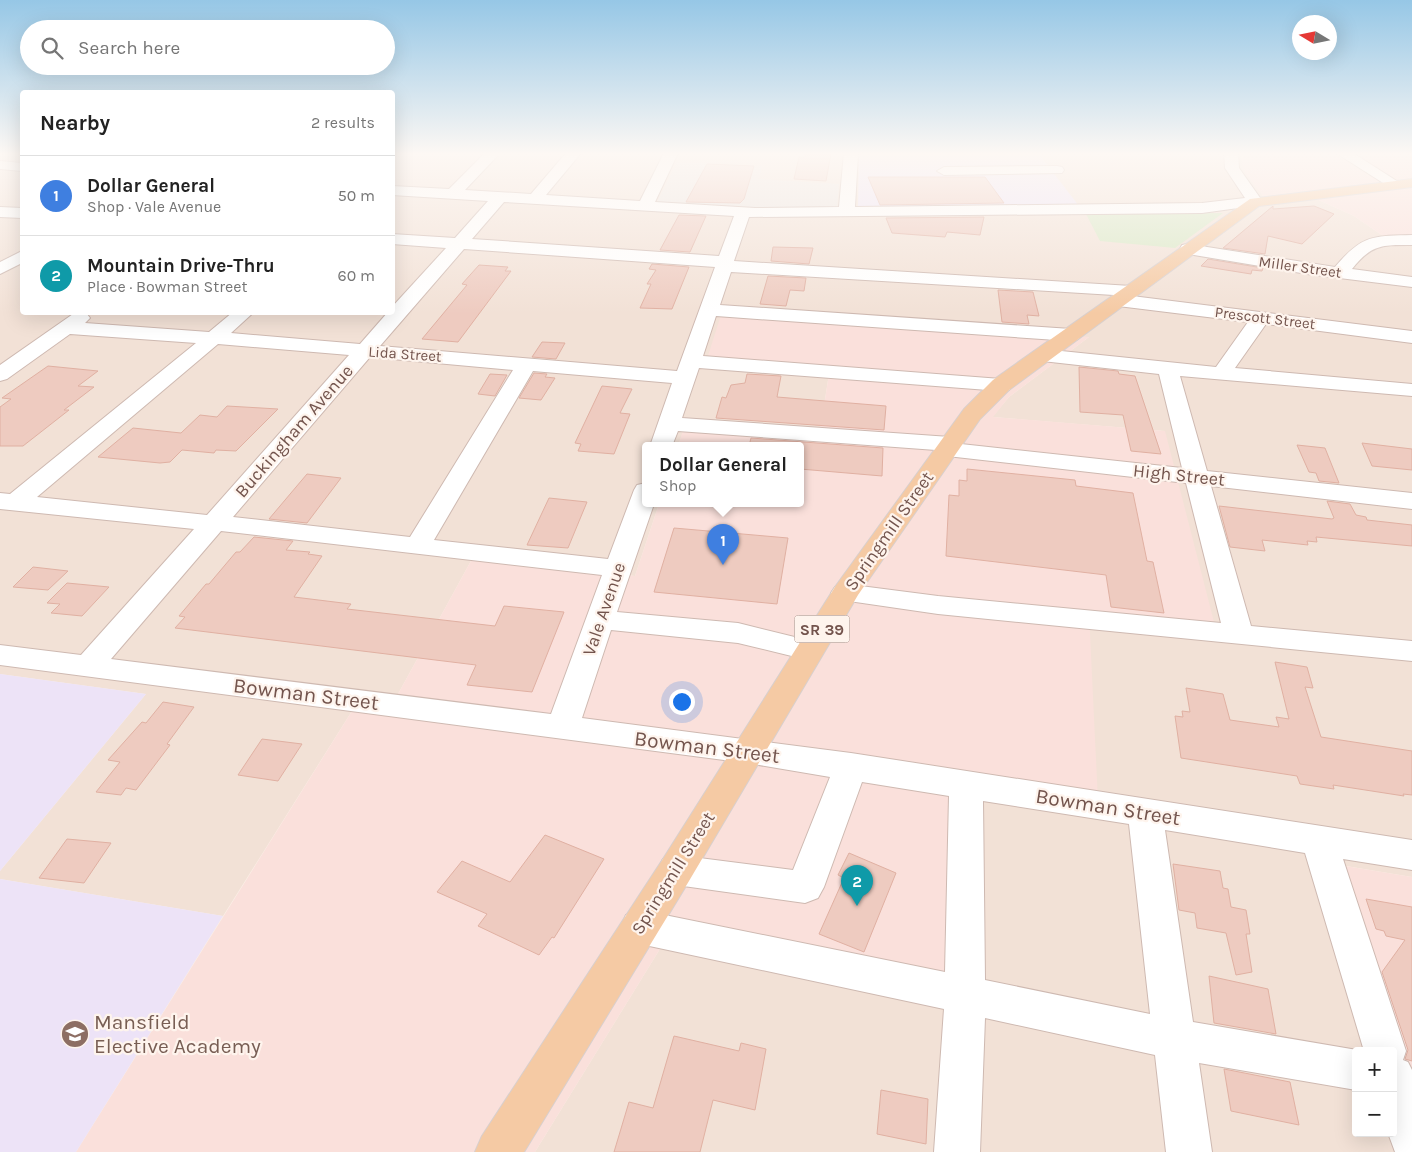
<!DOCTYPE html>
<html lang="en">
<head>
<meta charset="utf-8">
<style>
	:root { --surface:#fff; --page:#f2f2f2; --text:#222; --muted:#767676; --line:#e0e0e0; --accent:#dc5d54 }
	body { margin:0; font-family:Karla,sans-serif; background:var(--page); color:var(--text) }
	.controls { position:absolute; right:15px; bottom:15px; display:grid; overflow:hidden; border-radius:5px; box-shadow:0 5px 20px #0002 }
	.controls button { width:45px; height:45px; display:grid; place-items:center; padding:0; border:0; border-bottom:1px solid var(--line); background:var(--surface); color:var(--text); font:25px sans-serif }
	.compass { position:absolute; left:1292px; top:15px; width:45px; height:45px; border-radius:50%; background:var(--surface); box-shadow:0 5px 20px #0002; rotate:280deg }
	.you { position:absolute; left:681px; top:701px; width:18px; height:18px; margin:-12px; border:4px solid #fff; border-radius:50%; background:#1a73e8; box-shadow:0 0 0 8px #1a73e833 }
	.badge { display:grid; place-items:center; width:32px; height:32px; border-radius:50%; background:var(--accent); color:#fff; font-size:16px; font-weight:700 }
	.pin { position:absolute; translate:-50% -41px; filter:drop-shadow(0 1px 2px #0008) }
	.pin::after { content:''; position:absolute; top:26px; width:18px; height:15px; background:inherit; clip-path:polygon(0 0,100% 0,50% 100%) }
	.popup { position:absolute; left:642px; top:442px; width:162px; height:65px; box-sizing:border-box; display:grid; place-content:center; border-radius:5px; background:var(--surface); filter:drop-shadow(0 1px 4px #0005); font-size:16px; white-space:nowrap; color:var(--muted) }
	.popup b { font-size:19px; color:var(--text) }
	.popup::after { content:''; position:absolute; left:50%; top:100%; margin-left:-10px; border:10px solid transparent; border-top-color:var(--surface) }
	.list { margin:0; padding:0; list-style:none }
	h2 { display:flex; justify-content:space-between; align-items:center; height:65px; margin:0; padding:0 20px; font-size:21px }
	h2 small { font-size:16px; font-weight:400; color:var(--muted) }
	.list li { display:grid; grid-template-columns:32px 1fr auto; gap:15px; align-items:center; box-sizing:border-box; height:80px; padding:0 20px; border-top:1px solid var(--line) }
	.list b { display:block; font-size:19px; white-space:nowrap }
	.list p { margin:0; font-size:16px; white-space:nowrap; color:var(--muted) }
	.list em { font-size:16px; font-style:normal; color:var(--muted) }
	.icon { flex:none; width:28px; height:28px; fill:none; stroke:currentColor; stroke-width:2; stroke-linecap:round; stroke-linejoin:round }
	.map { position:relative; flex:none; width:1412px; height:1152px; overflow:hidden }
	.search { position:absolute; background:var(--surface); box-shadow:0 5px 20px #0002; left:20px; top:20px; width:375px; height:55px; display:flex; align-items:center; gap:12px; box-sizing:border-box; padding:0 18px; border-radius:28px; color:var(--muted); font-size:19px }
	.panel { position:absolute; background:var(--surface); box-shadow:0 5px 20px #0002; left:20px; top:90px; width:375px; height:225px; border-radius:5px }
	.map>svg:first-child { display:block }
	.residential { fill:#f2e1d6 }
	.commercial { fill:#fae0db }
	.industrial { fill:#ebe4e0 }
	.education { fill:#ede3f7 }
	.green { fill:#d9e8c6 }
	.building { fill:#eecbc0; stroke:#e0b0a2 }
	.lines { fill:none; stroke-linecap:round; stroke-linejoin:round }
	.minor-casing { stroke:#ceb9b1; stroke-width:2 }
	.major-casing { stroke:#d8cfcd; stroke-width:2 }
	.minor { fill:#fff; fill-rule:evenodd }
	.major { fill:#f5caa4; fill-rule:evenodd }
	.labels { text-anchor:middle; stroke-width:4.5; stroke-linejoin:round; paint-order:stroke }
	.far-street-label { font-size:15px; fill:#73544d; stroke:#fef4ed }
	.shield { fill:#fef4ed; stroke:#9d847d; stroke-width:1 }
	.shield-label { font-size:16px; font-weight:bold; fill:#73544d }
	.street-label { font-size:18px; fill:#73544d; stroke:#fef4ed }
	.near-street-label { font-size:21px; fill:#73544d; stroke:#fef4ed }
	.near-education-label { font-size:21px; fill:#785e54; stroke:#fef4ed; text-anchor:start }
</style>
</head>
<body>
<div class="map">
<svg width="1412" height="1152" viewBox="0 0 1412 1152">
	<rect width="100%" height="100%" fill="#fbf0e7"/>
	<path class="residential" d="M0 153H22V312H392L393 153H1243L1241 158 1263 196 1301 192 1354 216 1392 242 1412 244V877L1316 861 1371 1051H1356V1133H1393L1401 1152H535L663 944 962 783 1089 612 1165 431 992 417 1009 397 1089 337 829 374 820 431 687 421 678 446H646V504H659L635 576 472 559 392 705 357 703 223 916 0 879V871L146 694 0 674Z"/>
	<path class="commercial" d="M1243 153H1412V244L1392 242 1354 216 1301 192 1263 196 1245 173 1242 164Z
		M722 312 1089 337 1009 397 993 417 1165 431 1215 626 1089 613 1098 801 966 784 952 1002 663 944 535 1152H76L357 703 392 705 472 559 635 576 659 504H800V446H678L686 421 820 431 829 374 705 365Z
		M1315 861 1412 877V1152L1393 1051Z"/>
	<path class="industrial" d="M677 162 762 166 759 179 839 184 837 209 763 210 656 204Z"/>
	<path class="education" d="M859 153H1038L1079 206 858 207Z
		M0 674 146 694 0 871Z
		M0 879 223 916 76 1152H0Z"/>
	<path class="green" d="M1223 213 1175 248 1100 241 1086 214Z"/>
	<path class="building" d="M806 153H831L826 181 794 179 799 157H805Z
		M707 164 754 166 744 199 740 203 686 202Z
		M868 177H985L1004 203 880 205Z
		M1273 206V209L1314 206 1334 214 1302 244 1268 236 1265 254 1223 248Z
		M679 215 706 216 690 252 660 250Z
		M984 217 980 235 947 232 945 237 892 233 886 218Z
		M773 247 813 248 809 264 771 261Z
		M1208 259 1263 268 1262 271 1252 270 1251 274 1201 266Z
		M652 264 689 267 672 309 640 308 651 284H647L656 270 649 269Z
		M479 265 508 267 505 271H511L458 342 422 339 467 285 462 284Z
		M768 276 806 278 804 291 790 290 786 306 760 304Z
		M998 290 1033 292 1039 316 1027 315 1029 324 1002 322Z
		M542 342 565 343 556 359 532 357Z
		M48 366 98 371 78 386 94 387 64 410H69L23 446H0V407L11 399 2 398Z
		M1079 367 1118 371 1119 374 1135 376 1161 454 1131 451 1123 415 1080 412Z
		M534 373 547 374 545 377 555 378 541 400 519 398Z
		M490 374 507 375 495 396 478 394Z
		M747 374 781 376 777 397 886 406 884 430 716 418 722 397 726 398 731 385 745 383Z
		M602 386 632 389 620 413 630 414 614 454 578 451 581 444 575 443Z
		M227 406 278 409 236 451 216 450 214 453 182 450 170 462 160 463 98 457 133 428 181 433 200 415 217 417Z
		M751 438 883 448 882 476 800 469V446H749Z
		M1362 443 1412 449V470L1372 466Z
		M1297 445 1325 448 1339 483 1319 481 1316 473 1309 472Z
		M967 469 1075 480 1076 486 1133 493 1147 561 1153 562 1164 613 1111 607 1106 575 946 556 949 495 959 496V480L967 481Z
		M307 474 341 478 307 523 269 519Z
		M549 498 587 502 568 548 527 545Z
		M1327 501 1350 504 1356 515 1366 517 1367 520 1412 525V546L1316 537 1317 542 1307 541 1308 545 1262 540 1265 551 1230 547 1219 506 1332 519 1334 518Z
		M674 528 788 538 777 604 654 592Z
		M254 537 293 541 286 550 310 552 308 554 322 556 294 597 351 604 347 609 495 626 504 606 564 612 532 692 467 685 476 665 175 628 185 617 179 616 206 584H209L236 552H240Z
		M33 567 68 571 48 590 13 587Z
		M67 583 109 587 82 616 51 613 60 604 47 603Z
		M1275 662 1307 667 1313 688 1305 687 1321 737 1412 751V795L1403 794 1404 796 1333 785 1334 789 1300 784 1297 776 1181 758 1175 716 1183 717 1182 711 1190 712 1186 688 1223 694 1230 720 1279 727 1276 717 1289 719Z
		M163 702 194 707 167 744 170 745 136 790 126 788 121 795 96 792 120 762 108 760 142 722 146 723Z
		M262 739 302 744 278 781 238 775Z
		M545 835 604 859 554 938 552 937 539 955 478 926 487 914 437 892 462 861 510 882Z
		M67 839 111 843 84 883 39 878Z
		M849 853 896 873 864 952 819 934 844 878 838 875Z
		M1173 864 1220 871 1223 888 1228 889 1231 907 1246 910 1250 934H1246L1252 972 1236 975 1226 933 1197 928 1195 913 1179 910Z
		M1366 899 1412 907V1061L1405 1059 1408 1050 1382 972 1405 940 1386 936 1384 931 1376 929Z
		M1209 976 1268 989 1276 1034 1214 1023Z
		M674 1036 739 1051 741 1043 766 1049 755 1110 713 1100 700 1152H614L629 1102 653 1108Z
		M1224 1069 1290 1082 1299 1125 1231 1111Z
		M881 1090 928 1099 926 1144 877 1134Z"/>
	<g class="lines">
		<defs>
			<path id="minor" d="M485 153H500L465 190 531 194 566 153H581L546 195 640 201 664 153H678L655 202 755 208 839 207 844 153H858L855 207 1202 203 1245 198 1225 168 1224 153H1238L1239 168 1263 202 1260 205 1202 213 749 217 734 261 1131 286 1137 287 1140 291 1137 295 1132 296 1412 331V343L1266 324 1235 368 1412 384V396L1180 376 1207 471 1412 493V509L1211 486 1251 626 1412 641V661L938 614 835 599 831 593 835 587 845 584 938 596 1221 623 1186 483 947 456 939 454 936 450 678 431 672 446H650L672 383 533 371 434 540 608 559 634 490 637 485 646 483V504H654L617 612 738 623 819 643 823 650 819 657 808 660 738 643 611 630 582 718 851 753 1412 840V870L1343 859 1406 1051 1403 1060 1408 1062 1412 1070V1152H1395L1388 1133H1393V1051H1364L1305 853 1165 830 1193 1022 1363 1051H1356V1090L1199 1063 1212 1152H1166L1155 1055 985 1018 980 1152H934L944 1009 640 944 626 939 621 927 626 915 640 910 945 972 949 796 862 782 824 887 818 898 805 903 676 885 663 881 658 870 663 859 676 855 793 870 830 777 747 763 0 665V645L81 655 194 529 0 509V493L10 494 196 343 70 334 7 379 0 381V365L73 314H87L90 318 85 323 209 332 233 312H254L231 333 360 344 388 312H392V307L446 248 392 244V234L455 238 488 201 392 195V186L449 189ZM504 202 734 216 719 256 472 239ZM464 249 715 267 677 371 380 346ZM731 272 1114 295 1109 300 1111 304 1118 306 1248 322 1216 367 1042 349 1035 351 1032 355 1035 359 1042 361 1159 374 1182 468 961 444 958 439 950 437 682 418 699 368 1001 391 1009 390 1012 385 1009 380 1001 379 703 356 716 316 1071 341 1078 339 1081 335 1078 331 1071 329 720 305ZM218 344 349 355 207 515 37 497ZM370 357 513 370 410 537 233 517ZM221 531 602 575 551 714 111 659ZM983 801 1129 824 1150 1014 985 980Z
				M1336 153H1353L1403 185 1401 188H1391Z
				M0 161 22 163V171L0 169Z
				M1057 166 1062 167 1064 170 1062 173 944 175 937 171 944 167Z
				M0 207 22 208V218L0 217Z
				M1412 235V245C1382 245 1372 244 1352 269L1412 277V287L1307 274 1188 254 1182 253 1180 249 1182 245 1188 244 1335 267C1362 235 1372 236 1412 235Z
				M22 251V263L0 274V262Z"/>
			<path id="major" d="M1412 179V187L1259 206 1009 390 980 419 858 595 689 881 524 1152H475L482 1136 663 859 835 587 964 409 993 380 1250 199Z"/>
		</defs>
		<use href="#minor" class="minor-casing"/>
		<use href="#major" class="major-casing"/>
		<use href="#minor" class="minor"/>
		<use href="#major" class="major"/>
	</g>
	<linearGradient id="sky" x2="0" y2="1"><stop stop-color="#96c7e6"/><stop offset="0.49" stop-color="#fdf8f4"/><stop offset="1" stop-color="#fdf8f4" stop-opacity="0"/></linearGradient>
	<rect width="1412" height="314" fill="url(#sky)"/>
	<defs>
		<symbol id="school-disc" viewBox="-11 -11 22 22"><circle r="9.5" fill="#8d6e63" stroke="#fef4ed"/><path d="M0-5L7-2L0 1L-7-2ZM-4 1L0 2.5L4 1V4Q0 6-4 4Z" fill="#fff"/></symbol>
	</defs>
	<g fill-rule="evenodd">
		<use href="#school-disc" x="59" y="1018" width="32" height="32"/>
	</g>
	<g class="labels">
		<g class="far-street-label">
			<text transform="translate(1300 267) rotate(8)" y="5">Miller Street</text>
			<text transform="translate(1265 318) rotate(7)" y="5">Prescott Street</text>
			<text transform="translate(405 354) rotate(4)" y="5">Lida Street</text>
		</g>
		<rect class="shield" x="794.5" y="615.5" width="55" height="27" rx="4"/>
		<g class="shield-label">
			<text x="822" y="635">SR 39</text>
		</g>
		<g class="street-label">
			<text transform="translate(294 431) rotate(-49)" y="6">Buckingham Avenue</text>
			<text transform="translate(1179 475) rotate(6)" y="6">High Street</text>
			<text transform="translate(889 531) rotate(-55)" y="6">Springmill Street</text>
			<text transform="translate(604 609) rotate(-71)" y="6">Vale Avenue</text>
			<text transform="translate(673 873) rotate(-58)" y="6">Springmill Street</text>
		</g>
		<g class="near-street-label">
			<text transform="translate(306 694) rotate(7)" y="7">Bowman Street</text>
			<text transform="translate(707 747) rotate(7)" y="7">Bowman Street</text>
			<text transform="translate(1108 807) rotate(9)" y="7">Bowman Street</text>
		</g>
		<g class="near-education-label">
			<text x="94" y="1029">Mansfield<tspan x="94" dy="24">Elective Academy</tspan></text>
		</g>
	</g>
</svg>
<div class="controls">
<button>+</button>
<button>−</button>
</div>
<svg class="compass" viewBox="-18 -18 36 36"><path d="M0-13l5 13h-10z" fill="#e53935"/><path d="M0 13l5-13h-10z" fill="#767676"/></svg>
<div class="you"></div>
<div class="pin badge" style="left:723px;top:565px;background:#3f7fe0">1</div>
<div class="popup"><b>Dollar General</b>Shop</div>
<div class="pin badge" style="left:857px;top:906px;background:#0f9aa8">2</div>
<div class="search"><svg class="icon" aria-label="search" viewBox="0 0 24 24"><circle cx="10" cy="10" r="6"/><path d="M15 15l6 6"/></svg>Search here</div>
<section class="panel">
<h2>Nearby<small>2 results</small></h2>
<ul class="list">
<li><span class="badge" style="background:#3f7fe0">1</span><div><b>Dollar General</b><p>Shop · Vale Avenue</p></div><em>50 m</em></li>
<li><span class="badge" style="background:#0f9aa8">2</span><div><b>Mountain Drive-Thru</b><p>Place · Bowman Street</p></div><em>60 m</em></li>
</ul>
</section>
</div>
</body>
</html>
